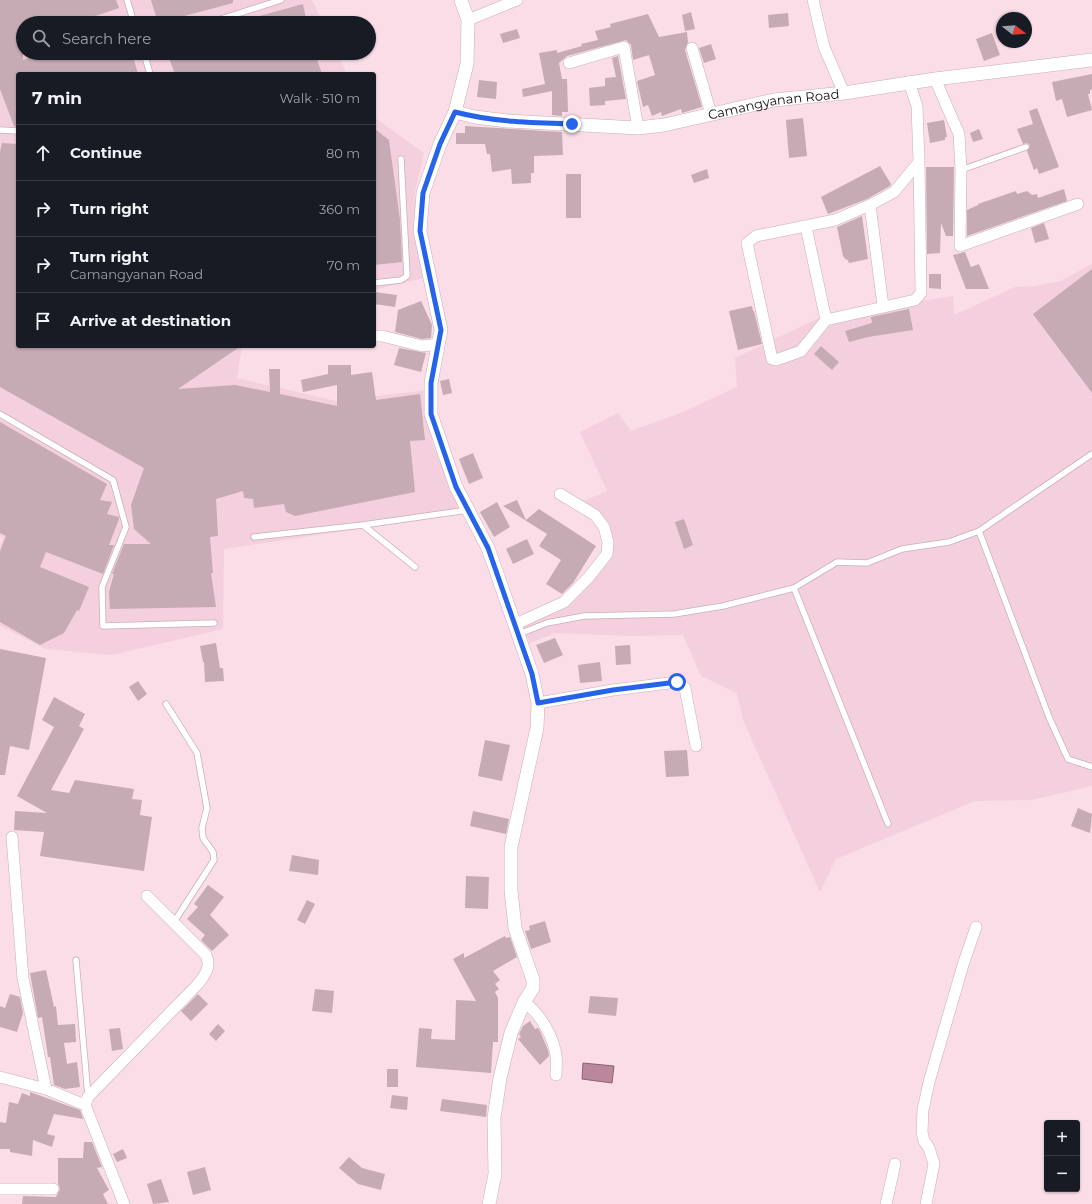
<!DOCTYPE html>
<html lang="en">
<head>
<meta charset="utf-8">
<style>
	:root { --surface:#171b24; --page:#20242c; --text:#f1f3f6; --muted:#9ea1a6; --line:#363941 }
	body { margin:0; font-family:Montserrat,sans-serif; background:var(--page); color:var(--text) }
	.controls { position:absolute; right:12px; bottom:12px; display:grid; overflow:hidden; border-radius:4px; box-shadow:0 1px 3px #0004 }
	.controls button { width:36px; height:36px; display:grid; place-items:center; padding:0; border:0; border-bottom:1px solid var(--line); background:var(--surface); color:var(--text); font:20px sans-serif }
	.compass { position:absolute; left:996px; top:12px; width:36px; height:36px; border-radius:50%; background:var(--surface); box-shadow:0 1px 3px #0004; rotate:107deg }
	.stop { position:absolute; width:12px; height:12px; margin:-9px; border:3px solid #2563eb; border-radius:50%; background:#fff }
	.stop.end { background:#2563eb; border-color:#fff; box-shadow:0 1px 4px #0008 }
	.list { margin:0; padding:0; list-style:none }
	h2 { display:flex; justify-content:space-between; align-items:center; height:52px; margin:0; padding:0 16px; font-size:17px }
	h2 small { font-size:13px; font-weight:400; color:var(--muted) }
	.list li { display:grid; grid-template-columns:26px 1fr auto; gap:12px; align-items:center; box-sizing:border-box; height:56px; padding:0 16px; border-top:1px solid var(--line) }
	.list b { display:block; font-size:15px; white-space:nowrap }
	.list p { margin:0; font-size:13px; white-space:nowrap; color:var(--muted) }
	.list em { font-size:13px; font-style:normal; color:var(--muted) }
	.icon { flex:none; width:22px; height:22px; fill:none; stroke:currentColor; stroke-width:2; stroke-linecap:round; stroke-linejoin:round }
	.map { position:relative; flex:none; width:1092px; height:1204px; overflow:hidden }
	.search { position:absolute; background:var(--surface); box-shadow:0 1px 3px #0004; left:16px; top:16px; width:360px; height:44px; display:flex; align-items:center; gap:10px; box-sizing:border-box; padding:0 14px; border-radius:22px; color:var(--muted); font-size:15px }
	.panel { position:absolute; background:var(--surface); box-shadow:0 1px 3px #0004; left:16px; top:72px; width:360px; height:276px; border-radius:4px }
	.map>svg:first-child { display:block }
	.built { fill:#f4cfdd }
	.water { fill:#bb889b; stroke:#8a6372 }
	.building { fill:#c6abb4 }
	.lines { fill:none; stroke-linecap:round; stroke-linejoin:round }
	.service-casing { stroke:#caaeb8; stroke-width:7 }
	.minor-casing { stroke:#caaeb8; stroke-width:12 }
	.tertiary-casing { stroke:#caaeb8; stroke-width:14 }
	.service { stroke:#fff; stroke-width:5.5 }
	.minor { stroke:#fff; stroke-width:11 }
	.tertiary { stroke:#fff; stroke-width:13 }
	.route { stroke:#2563eb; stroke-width:5 }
	.labels { text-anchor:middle; stroke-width:4; stroke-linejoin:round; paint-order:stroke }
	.street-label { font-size:13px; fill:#170e11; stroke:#fff }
</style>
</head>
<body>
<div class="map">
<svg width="1092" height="1204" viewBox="0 0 1092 1204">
	<rect width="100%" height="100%" fill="#fadde7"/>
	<path class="built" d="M0 0H312L323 23H23V53H337L347 74H18V346H242L237 378 336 401 428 390 432 443 461 514 224 549 223 629 112 655 46 649 0 626V546L3 538 0 536Z
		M374 117 424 153 414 196 424 278 374 290Z
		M1092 264V786L1031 800 975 801 836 859 820 892 743 720 737 693 701 676 683 635 631 636 555 633 530 643 523 627 572 603 592 582 609 561 610 525 581 502 607 491 580 432 618 413 631 431 683 412 737 387 735 358 823 316 953 296 954 315 1015 287 1035 286 1061 281Z"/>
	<path class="water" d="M583 1063 614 1066 612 1083 582 1079Z"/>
	<path class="building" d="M0 0H116L119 8 75 23H23V60L42 53H132L138 74H18V127L14 126 0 89Z
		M151 0H233V3L158 23Z
		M303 4 307 23H245V20Z
		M691 12 695 29 685 31 682 15Z
		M788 13 789 26 769 28 768 15Z
		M648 14 659 37 687 32 688 42 685 50 702 107 682 113 681 109 662 116 661 112 652 116 648 105 643 107 637 81 655 75 649 55 633 60 631 45 626 40 567 56 559 63 562 79H567L568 112H562V116L552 115V91L523 97 522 89 545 84 539 53 557 50V53L582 46 581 44 598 40 595 31 611 27 610 24Z
		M517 29 520 38 503 43 500 34Z
		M992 33 1000 55 984 61 976 39Z
		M711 44 716 59 704 63 699 48Z
		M167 53H315L322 74H175Z
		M618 56 626 99 605 101V105L590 106 589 88 605 86V78L616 77 612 58Z
		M1092 74V89L1090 90V94H1088L1092 110 1067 117 1062 99 1056 101 1052 82Z
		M479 80 497 82 496 99 477 97Z
		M1037 108 1059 167 1039 174 1037 168 1034 170 1027 151 1030 145 1027 143 1023 144 1017 129 1033 124 1029 111Z
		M803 118 807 156 789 158 786 120Z
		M944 120 947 137H945V140L930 143 927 123Z
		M465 126 562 132 563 155 534 156V173H531V183L512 184 511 169 492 172 490 154H487L485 144H456V133H465Z
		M374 128 389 140 400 220 402 262 374 265Z
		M979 129 983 139 973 142 970 133Z
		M2 143 18 144V346H241L178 389 235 385 270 392 269 369H280V394L337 406V385L303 392 301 380 328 374V365H351V375L372 372 376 400 420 394 425 440 410 441 415 492 295 516 286 512 284 504 254 508 253 499 244 498 243 491 216 499 218 536 210 537 213 573H211L216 607 110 609 109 592 114 574H112L124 544H151L134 529 131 505 144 468 0 387V152Z
		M880 166 891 184 890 186 867 199 828 214 821 197Z
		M926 167H954L953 236H946L941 223 940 253 927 254Z
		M707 169 709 178 694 183 691 175Z
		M566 174H581V218H566Z
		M1064 189 1067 201 967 236V210L978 205V204L1016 191 1017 194 1027 191 1032 195 1037 194 1038 198Z
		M862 216 868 259 849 263 847 259 846 260 843 256 837 227Z
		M1044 223 1049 239 1035 243 1031 228Z
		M965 252 971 267 979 264 989 289H966L953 255Z
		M1092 269V393L1033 314Z
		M929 274H941V289L929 288Z
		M374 292 397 295 395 307 374 304Z
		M421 301 432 325 431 338 422 339 395 332 398 310Z
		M752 306 753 311H754L762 344 738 350 729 311Z
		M909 309 913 330 868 337 849 342 845 331 872 323 871 317Z
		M821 346 839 362 832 370 814 354Z
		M399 348 426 353 421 372 394 365Z
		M449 379 452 393 443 395 440 381Z
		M0 422 107 484 100 500 112 502 107 514 119 517V519L109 545H114L103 574 46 552 40 567 89 587 79 611 77 610 64 633 40 645 0 622V551L6 536 0 533Z
		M473 453 483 478 469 484 459 459Z
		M517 500 526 520 539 509 596 546 573 583 562 594 546 584 561 560 539 546 547 534 503 506Z
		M497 502 510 527 494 537 480 512Z
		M684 519 693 545 684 549 675 522Z
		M527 539 534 554 513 564 506 549Z
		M555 638 563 655 544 663 536 645Z
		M216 643 220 668H223L224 681 205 682 204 662H203L200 646Z
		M630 645 631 664 616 665 615 646Z
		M0 649 46 658 29 750 10 746 5 775H0Z
		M600 662 602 681 580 683 578 665Z
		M138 681 147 694 138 701 129 687Z
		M54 697 85 714 79 726 84 729 51 790 69 793 75 780 134 789 132 799 142 800 140 815 152 817 144 871 40 856 44 832 14 830 15 811 47 813 17 796 54 727 42 720Z
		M485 740 510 745 502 781 478 776Z
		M687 750 689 776 666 777 664 751Z
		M1078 808 1092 814 1090 833 1071 826Z
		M473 811 509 819 506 834 470 826Z
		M292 855 319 860 318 875 289 871Z
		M466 876 489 877 488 909 465 908Z
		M208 885 224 897 210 915 229 935 212 951 201 940 205 935 187 919 198 907 194 904Z
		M307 900 315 904 305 924 297 920Z
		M545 921 551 942 531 949 525 931 530 930 529 926Z
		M505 936 506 938 510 937 517 957 493 971 500 980 495 984 499 989 495 992 498 998V1042H493L491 1073 416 1067 419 1028 432 1029 431 1039 455 1040 456 1000 476 1001 453 959 464 953V958Z
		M46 970 54 1007 56 1006 58 1025 75 1024 76 1042 64 1043 67 1064 77 1062 80 1087 65 1089 54 1085 50 1057H48L42 1017 38 1018 30 973Z
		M315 989 334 991 332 1013 312 1011Z
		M10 994 20 997 23 1013 17 1032 0 1027V1006L5 1008Z
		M198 994 208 1004 191 1021 181 1011Z
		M590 996 618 998 616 1016 588 1013Z
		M530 1021 535 1029 538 1028 540 1031 548 1050 549 1056 540 1065 518 1039 521 1037 519 1034 523 1026Z
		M218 1024 225 1031 216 1041 209 1034Z
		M120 1028 123 1049 112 1051 109 1029Z
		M387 1069H398V1087H387Z
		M30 1092 80 1110 83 1119 54 1114 47 1134 55 1136 52 1147 33 1140 32 1156 10 1152V1149H0V1122L6 1123 9 1102 18 1104 22 1093 30 1096Z
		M392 1095 408 1097 407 1110 390 1108Z
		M442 1099 487 1105 486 1117 440 1111Z
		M84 1142H92L102 1167 97 1168 109 1190 103 1194 108 1204H22L23 1196 56 1197 60 1189 58 1184V1158H83Z
		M123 1149 127 1158 117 1162 113 1154Z
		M349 1157 362 1168 385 1174 381 1190 358 1184 339 1168Z
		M205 1167 211 1190 193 1195 187 1172Z
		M161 1179 169 1202 153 1204 147 1184Z"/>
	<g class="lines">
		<defs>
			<path id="service" d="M127 0 134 23
				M208 23 281 0
				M144 53 150 74
				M0 130 18 131
				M961 170 1026 147
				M374 283 401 280 407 276 401 159
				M0 414 113 480 126 527 102 587 103 626 214 623
				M363 525 415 567
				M979 531 1049 717 1068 759 1092 767
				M254 537 363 525 468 510
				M794 588 888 824
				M519 634 547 623 584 616 674 614 723 606 794 588 837 562 867 563 902 549 949 542 979 531 1092 454
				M166 704 197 753 207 808 202 828 203 838 213 852 214 860 174 922
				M76 960 88 1096"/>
			<path id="minor" d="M813 0 824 47 844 93
				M468 20 517 0
				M692 48 711 114
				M569 63 624 47 638 128
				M935 79 959 134 961 170 960 246 1078 204
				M909 82 917 106 919 162 894 192 870 205 835 220 756 236 747 243 772 359 776 360 801 351 826 320 915 300 921 293 919 162
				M870 205 883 306
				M806 227 826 320
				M374 336H382L422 346 439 344
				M516 624 564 602 588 578 607 554 608 542 604 527 595 515 560 494
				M538 703 613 690 677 682 685 688 696 746
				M12 837 23 978 46 1089 85 1105 124 1204
				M524 1002C539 1012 554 1037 556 1056 557 1062 556 1069 556 1075
				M0 1077 46 1089
				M85 1105 88 1097 198 984C206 974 211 967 206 955L147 896
				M0 1189H53
				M886 1204 895 1164
				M926 1204 934 1164 929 1148 924 1141 922 1132 923 1110 929 1082 963 965 976 927"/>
			<g id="tertiary">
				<path d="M461 0 468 20 467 64 455 112 440 144 423 193 420 231 441 330 431 383V414L456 487 488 548 532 674 538 703 537 728 511 847V890L515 928 533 980V988L524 1002 511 1033 500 1078 494 1118 495 1174 489 1204"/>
				<path id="s1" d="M455 112 475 117 507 121 638 128 664 125 774 100 844 93 935 79 1092 60"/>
			</g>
		</defs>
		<use href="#service" class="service-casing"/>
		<use href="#minor" class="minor-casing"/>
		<use href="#tertiary" class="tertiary-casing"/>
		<use href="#service" class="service"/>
		<use href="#minor" class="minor"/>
		<use href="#tertiary" class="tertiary"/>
	</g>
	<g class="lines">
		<path class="route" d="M572 124C533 123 493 122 455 112L440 144 423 193 420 231 441 330 431 383V414L456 487 488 548 532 674 538 703 613 690 677 682"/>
	</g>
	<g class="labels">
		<g class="street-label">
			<text dy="5" stroke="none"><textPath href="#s1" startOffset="322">Camangyanan Road</textPath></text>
		</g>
	</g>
</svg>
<div class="controls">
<button>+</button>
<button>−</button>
</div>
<svg class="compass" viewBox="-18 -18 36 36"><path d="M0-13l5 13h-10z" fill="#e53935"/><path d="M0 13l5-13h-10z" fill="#9ea1a6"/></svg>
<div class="stop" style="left:677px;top:682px"></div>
<div class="stop end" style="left:572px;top:124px"></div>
<div class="search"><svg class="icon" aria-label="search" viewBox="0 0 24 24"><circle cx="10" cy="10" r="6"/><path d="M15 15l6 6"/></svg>Search here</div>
<section class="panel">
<h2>7 min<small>Walk · 510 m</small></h2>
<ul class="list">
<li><svg class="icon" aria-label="ahead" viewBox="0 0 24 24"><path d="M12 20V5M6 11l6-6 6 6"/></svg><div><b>Continue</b></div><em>80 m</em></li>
<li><svg class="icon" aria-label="right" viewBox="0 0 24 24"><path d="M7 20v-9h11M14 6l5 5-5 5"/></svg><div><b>Turn right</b></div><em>360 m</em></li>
<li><svg class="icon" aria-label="right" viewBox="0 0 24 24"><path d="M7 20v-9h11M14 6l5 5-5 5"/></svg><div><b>Turn right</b><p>Camangyanan Road</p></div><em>70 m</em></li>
<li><svg class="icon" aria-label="arrive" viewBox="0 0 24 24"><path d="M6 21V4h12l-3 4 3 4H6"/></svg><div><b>Arrive at destination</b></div></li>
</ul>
</section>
</div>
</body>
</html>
